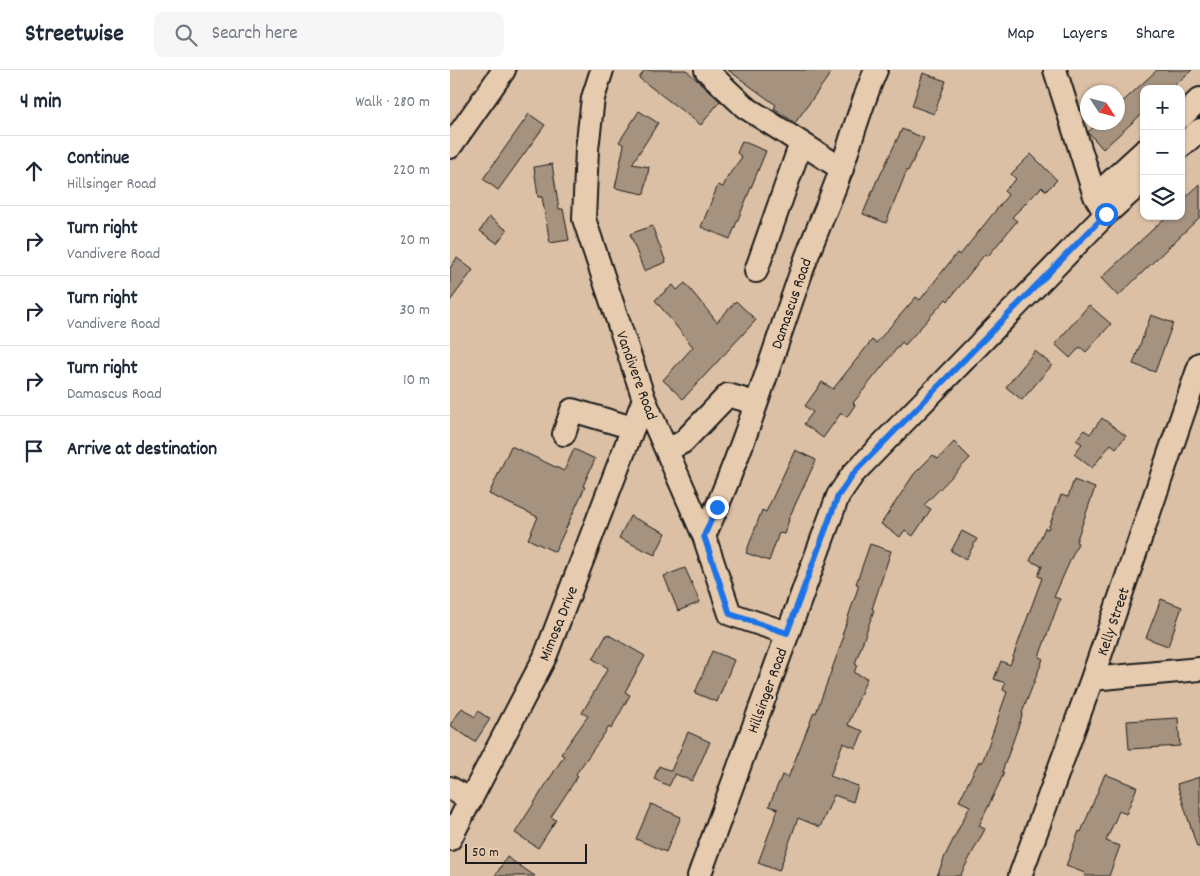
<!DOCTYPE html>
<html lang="en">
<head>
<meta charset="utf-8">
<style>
	:root { --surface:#fff; --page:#f6f6f7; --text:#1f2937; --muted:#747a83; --line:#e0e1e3 }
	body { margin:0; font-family:Dekko,sans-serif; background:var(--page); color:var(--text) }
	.controls { position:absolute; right:15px; top:15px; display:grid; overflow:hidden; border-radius:10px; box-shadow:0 1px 4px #0004 }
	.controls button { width:45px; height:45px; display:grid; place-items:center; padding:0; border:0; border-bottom:1px solid var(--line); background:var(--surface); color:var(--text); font:25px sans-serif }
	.compass { position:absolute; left:630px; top:15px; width:45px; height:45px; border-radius:50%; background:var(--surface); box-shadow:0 1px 4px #0004; rotate:126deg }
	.scale { position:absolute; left:15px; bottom:12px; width:122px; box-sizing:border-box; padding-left:5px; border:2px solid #1c1c1c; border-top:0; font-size:14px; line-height:18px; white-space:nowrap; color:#1c1c1c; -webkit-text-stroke:4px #e7cbae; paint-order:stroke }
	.stop { position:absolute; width:15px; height:15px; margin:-11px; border:4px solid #1a73e8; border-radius:50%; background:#fff }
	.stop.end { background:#1a73e8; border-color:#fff; box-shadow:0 1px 5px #0008 }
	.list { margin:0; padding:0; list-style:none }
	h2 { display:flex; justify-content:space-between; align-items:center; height:65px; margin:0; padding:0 20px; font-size:21px }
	h2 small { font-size:16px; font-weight:400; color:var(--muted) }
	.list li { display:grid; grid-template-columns:32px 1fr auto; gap:15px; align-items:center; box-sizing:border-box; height:70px; padding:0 20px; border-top:1px solid var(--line) }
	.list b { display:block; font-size:19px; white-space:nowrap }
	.list p { margin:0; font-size:16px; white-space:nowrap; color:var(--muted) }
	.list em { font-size:16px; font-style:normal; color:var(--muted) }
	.icon { flex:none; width:28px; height:28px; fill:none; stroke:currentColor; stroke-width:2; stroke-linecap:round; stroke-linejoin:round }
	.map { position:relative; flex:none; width:750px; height:806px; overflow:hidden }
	header { display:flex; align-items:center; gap:30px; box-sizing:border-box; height:70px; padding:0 25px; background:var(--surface); border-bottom:1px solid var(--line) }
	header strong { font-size:24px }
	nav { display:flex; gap:28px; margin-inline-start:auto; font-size:18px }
	.search { width:350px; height:45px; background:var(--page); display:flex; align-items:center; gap:12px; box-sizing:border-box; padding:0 18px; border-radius:10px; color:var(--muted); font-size:19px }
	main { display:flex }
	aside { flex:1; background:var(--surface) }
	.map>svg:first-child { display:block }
	.building { fill:#a5927f; stroke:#1c1c1c }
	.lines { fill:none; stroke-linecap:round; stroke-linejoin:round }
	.minor-casing { stroke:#1c1c1c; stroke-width:26 }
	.minor { stroke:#e7cbae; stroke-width:22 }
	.route { stroke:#1a73e8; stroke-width:6 }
	.labels { text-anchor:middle; stroke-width:5; stroke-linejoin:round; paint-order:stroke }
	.street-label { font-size:16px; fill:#1c1c1c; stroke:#e7cbae }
</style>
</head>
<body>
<header>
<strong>Streetwise</strong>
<div class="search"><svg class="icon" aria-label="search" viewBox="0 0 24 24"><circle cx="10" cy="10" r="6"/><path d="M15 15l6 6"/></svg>Search here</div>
<nav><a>Map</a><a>Layers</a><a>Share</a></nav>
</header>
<main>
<aside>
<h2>4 min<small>Walk · 280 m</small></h2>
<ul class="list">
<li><svg class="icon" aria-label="ahead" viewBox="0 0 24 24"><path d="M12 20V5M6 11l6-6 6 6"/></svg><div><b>Continue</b><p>Hillsinger Road</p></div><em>220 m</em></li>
<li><svg class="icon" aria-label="right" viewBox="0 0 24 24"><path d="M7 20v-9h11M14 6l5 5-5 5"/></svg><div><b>Turn right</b><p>Vandivere Road</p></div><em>20 m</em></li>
<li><svg class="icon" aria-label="right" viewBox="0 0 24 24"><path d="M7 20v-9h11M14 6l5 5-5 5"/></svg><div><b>Turn right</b><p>Vandivere Road</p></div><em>30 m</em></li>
<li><svg class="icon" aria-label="right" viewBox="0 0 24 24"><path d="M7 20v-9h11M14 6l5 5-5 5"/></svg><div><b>Turn right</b><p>Damascus Road</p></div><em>10 m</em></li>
<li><svg class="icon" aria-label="arrive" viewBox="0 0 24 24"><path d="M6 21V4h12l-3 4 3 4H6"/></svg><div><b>Arrive at destination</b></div></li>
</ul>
</aside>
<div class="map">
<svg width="750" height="806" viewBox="0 0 750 806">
	<rect width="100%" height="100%" fill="#dbc0a5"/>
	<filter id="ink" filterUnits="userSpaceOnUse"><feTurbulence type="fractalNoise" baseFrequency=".02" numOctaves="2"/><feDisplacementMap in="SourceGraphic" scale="10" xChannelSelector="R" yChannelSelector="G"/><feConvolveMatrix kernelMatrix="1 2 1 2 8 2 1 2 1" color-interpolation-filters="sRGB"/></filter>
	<g filter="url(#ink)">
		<path class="building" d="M195 0H236L270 31 251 55 189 8Z
			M278 0H383L345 53 324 38 326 35Z
			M707 0H742L720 19H694V42L653 79 638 62 649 52H668V36Z
			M473 3 496 11 484 44 462 36Z
			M189 41 208 53 182 94 199 97 194 124 165 118 174 75 169 72Z
			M79 44 95 55 48 120 33 109Z
			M452 59 474 68 458 101 457 100 436 153 413 144 427 110H428Z
			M292 71 316 81 280 169 251 157 268 115 273 117 278 106 292 87 287 83Z
			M581 84 607 110 596 121 592 117 562 147 567 151 538 186 535 184 498 231 496 229 455 275 452 272 403 333 405 335 397 347 391 343 373 368 354 354 363 342 355 336 372 312 383 319 422 270 426 273 466 227 470 230 507 183 510 185 558 125 554 121 566 109 561 104Z
			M102 94 109 139H113L119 170 100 173 92 127H88L84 97Z
			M750 114V147L668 226 651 208 717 146H731V132Z
			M39 147 57 160 47 173 30 161Z
			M202 156 216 192 194 201 180 164Z
			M7 188 23 200 0 231V198Z
			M235 213 267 252 286 231 306 250 233 329 213 310 243 277 205 230 223 215 227 220Z
			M639 235 661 254 636 282 630 277 620 288 605 274Z
			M701 245 723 253 705 302 683 294Z
			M585 281 602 295 572 330 556 317Z
			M652 348 676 366 666 378 661 374 642 398 624 384 632 374 626 370 634 360 640 364Z
			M504 372 520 388 474 435 481 439 463 466 455 460 450 467 431 454 464 404 483 385 488 389Z
			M61 376 114 401 124 379 145 389 133 416 135 417 105 482 78 469 88 447 39 424Z
			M345 380 366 390 338 450H339L334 464 329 463 319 491 296 483 312 440 316 442Z
			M624 410 645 418 626 472 628 473 604 527 610 529 589 587 593 589 572 643H573L552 702 554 703 529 756 535 759 510 806H487L495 786 520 736 509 731 529 691 532 693 557 622 553 620 555 613 544 609 551 591 560 595 592 508 588 506 592 496 580 491 595 458 598 459 611 425 618 427Z
			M180 446 216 463 205 485 169 468Z
			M512 461 527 469 516 489 501 481Z
			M420 474 441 481 422 539 424 540 405 594 407 595 404 603 417 608 398 655 413 661 406 678 393 673 380 706 408 716 403 732 384 725 370 757 348 748 329 801 308 793 328 739 319 736 332 705 338 708 364 642 366 643 394 566 392 565 409 515 406 514Z
			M235 498 250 532 228 541 214 506Z
			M711 529 732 537 718 576 696 568Z
			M157 564 195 586 175 622 180 625 161 659 159 657 126 704 128 706 101 747 106 750 88 778 65 763 114 686 111 684 138 646 132 643 158 598 143 589Z
			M262 581 284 590 267 632 245 623Z
			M12 638 25 647 28 641 40 649 25 672 0 655Z
			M728 648 730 676 679 679 677 651Z
			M238 662 260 672 242 711 225 704 219 716 204 709 209 696 221 701Z
			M655 704 687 717 676 744 669 741 656 771 670 776 659 806H634L635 803 616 796 629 761 631 762Z
			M750 707V777H747L727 714Z
			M201 734 231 747 216 782 186 769Z
			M57 787 85 806H45Z"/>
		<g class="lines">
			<defs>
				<path id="minor" d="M152 0 143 28 137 79 134 149 194 329 254 466 280 544 337 563
					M256 0 295 37 392 99
					M605 0 645 126 656 144
					M731 47 750 29
					M731 76 750 60
					M0 77 54 0
					M645 126 694 81
					M306 201 351 73
					M114 364 122 340 183 358
					M217 380 233 372 278 325 305 333
					M254 466C293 382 320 291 351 203 363 167 380 133 392 97 403 64 412 32 426 0
					M642 609 750 599
					M0 718 21 730
					M0 769 95 587 194 329
					M249 806 388 426 403 404 656 144 694 110
					M570 806 642 609 750 294"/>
			</defs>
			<use href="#minor" class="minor-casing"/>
			<use href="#minor" class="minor"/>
		</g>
	</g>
	<g class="lines" filter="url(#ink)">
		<path class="route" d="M267 437 254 466 280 544 337 563 388 426 403 404 656 144"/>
	</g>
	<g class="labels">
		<g class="street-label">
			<text transform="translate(340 233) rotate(-71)" y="6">Damascus Road</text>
			<text transform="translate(188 305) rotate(70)" y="6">Vandivere Road</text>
			<text transform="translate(662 551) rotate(-71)" y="6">Kelly Street</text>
			<text transform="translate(107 553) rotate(-68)" y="6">Mimosa Drive</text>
			<text transform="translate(316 620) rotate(-70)" y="6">Hillsinger Road</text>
		</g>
	</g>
</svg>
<div class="controls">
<button>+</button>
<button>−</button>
<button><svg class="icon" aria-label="layers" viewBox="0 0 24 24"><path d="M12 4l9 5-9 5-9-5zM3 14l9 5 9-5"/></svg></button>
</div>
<svg class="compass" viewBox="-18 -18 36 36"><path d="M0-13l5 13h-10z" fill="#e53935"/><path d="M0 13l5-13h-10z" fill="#747a83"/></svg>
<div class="scale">50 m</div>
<div class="stop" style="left:656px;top:144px"></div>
<div class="stop end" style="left:267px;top:437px"></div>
</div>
</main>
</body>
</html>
